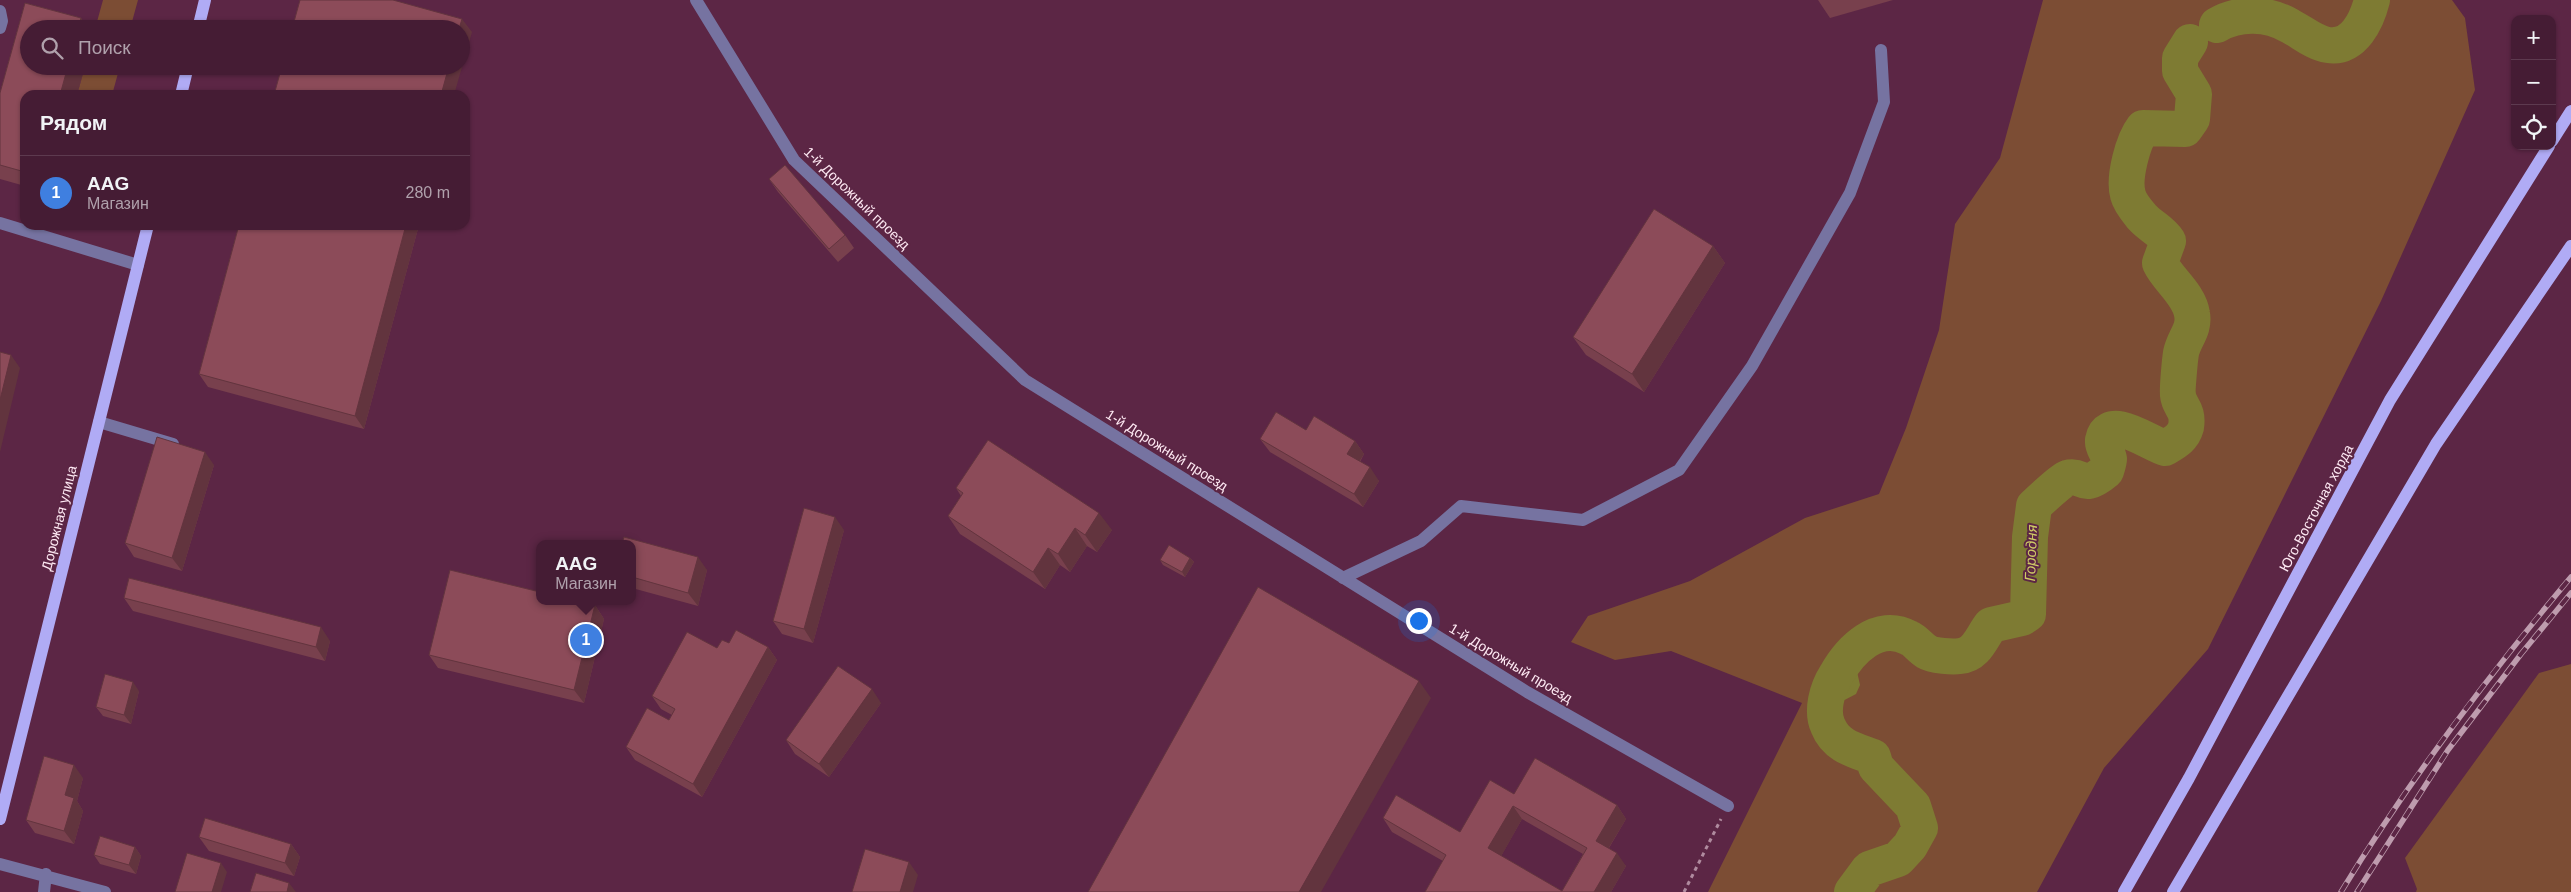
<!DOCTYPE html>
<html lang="ru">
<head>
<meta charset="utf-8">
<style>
	:root { --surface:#451c34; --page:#4c253c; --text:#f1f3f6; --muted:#b0a1ac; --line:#5d3a4f; --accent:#e69b98 }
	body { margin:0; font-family:Arial,sans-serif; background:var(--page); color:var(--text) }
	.controls { position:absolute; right:15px; top:15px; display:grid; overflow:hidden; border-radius:10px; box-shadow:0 1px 4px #0004 }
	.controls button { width:45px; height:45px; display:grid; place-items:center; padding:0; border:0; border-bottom:1px solid var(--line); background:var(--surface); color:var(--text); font:25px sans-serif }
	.you { position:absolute; left:1418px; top:620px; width:18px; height:18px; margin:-12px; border:4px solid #fff; border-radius:50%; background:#1a73e8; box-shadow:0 0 0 8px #1a73e833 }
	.badge { display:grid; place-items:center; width:32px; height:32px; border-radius:50%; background:var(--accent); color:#fff; font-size:16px; font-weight:700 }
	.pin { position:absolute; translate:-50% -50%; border:2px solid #fff; box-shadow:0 1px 5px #0006 }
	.popup { position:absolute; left:536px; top:540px; width:100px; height:65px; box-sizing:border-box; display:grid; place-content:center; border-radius:10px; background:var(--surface); filter:drop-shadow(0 1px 4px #0005); font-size:16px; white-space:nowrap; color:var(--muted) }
	.popup b { font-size:19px; color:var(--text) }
	.popup::after { content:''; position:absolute; left:50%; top:100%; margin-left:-10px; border:10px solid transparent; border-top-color:var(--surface) }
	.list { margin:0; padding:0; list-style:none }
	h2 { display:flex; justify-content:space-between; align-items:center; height:65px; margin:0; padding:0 20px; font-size:21px }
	h2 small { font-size:16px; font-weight:400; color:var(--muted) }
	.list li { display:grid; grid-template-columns:32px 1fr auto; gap:15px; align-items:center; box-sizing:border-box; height:75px; padding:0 20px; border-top:1px solid var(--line) }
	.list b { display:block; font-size:19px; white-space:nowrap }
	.list p { margin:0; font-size:16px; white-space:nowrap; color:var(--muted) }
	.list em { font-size:16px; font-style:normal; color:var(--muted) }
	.icon { flex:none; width:28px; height:28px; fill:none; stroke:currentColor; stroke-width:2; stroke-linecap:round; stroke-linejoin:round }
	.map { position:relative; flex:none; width:2571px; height:892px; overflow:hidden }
	.search { position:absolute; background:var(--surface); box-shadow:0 1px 4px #0004; left:20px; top:20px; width:450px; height:55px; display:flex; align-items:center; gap:12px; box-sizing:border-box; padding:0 18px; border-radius:28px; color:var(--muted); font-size:19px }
	.panel { position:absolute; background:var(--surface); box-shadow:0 1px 4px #0004; left:20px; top:90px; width:450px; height:140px; border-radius:15px }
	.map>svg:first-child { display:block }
	.green { fill:#7c4d34 }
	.water { fill:#7e7b33 }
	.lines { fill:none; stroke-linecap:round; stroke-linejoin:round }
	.river { stroke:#7e7b33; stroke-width:36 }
	.path { stroke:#b08b9f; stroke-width:3; stroke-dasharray:4 4; stroke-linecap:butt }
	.minor { stroke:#7673a1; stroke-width:12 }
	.major { stroke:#b0abf5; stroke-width:12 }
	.rail-casing { stroke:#be9cae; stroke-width:5.5 }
	.rail { stroke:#5c2645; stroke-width:4; stroke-dasharray:11; stroke-linecap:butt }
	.wall { fill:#78404d; fill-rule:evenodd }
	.shaded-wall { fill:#62343e }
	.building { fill:#8c4b59; stroke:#62343e; fill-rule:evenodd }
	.labels { text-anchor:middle; stroke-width:4; stroke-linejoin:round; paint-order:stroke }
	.street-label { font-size:14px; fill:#fee9f3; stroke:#5c2645 }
	.water-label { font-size:15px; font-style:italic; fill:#d0cc67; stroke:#5c2645 }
</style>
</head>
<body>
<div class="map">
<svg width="2571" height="892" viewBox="0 0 2571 892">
	<rect width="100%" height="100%" fill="#5c2645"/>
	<path class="green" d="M103 0H138L130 29H95Z
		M2043 0H2452L2465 18 2475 90 2381 301 2208 649 2104 768 2037 892H1708L1802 703 1671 651 1615 660 1571 642 1588 616 1690 581 1805 518 1879 494 1906 428 1939 330 1955 224 2000 158Z
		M85 66H120L112 95H77Z
		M2571 664V892H2416L2417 889 2405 858 2539 673Z"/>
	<path class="water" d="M1839 653 1854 658 1860 685 1856 694 1835 705C1830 702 1822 698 1819 693 1809 678 1829 662 1839 653Z"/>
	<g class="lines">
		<path class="river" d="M2217 25C2239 12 2268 13 2290 26 2302 32 2314 43 2328 45 2354 49 2367 20 2372 0
			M1852 892 1869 869 1898 859 1910 846 1920 828 1913 806 1876 767 1873 757C1854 750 1836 746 1828 726 1821 711 1827 689 1836 675 1850 650 1878 621 1909 638 1916 641 1920 648 1927 652 1933 656 1953 657 1960 656 1977 655 1982 636 1991 625L2022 618 2028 614 2030 537 2034 506C2039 501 2063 479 2067 478 2084 473 2081 492 2106 471 2107 468 2109 462 2109 459 2108 452 2102 448 2103 440 2108 412 2152 445 2165 448 2175 442 2183 438 2186 427 2189 409 2179 407 2178 395 2177 390 2180 359 2181 353 2184 338 2195 330 2192 314 2189 294 2168 280 2160 263L2168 241C2161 230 2151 227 2142 217 2137 211 2130 203 2128 195 2123 178 2133 141 2143 128L2185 129 2192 119 2194 94 2180 71V58L2190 42"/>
		<path class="path" d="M1684 892 1721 819"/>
		<path class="minor" d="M696 0 794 160 1025 380 1527 692 1728 806
			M0 11 2 21 0 28
			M0 223 138 265
			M99 422 173 444
			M1343 578 1421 541 1461 506 1583 520 1679 470 1752 366 1850 193 1884 102 1881 50
			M0 864 105 892
			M44 892 46 874"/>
		<path class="major" d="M198 29 205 0
			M181 95 188 66
			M2552 141 2571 111
			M0 819 148 225
			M2124 892 2189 778 2390 400 2549 146
			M2173 892 2436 444 2571 246"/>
		<defs>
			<path id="rail" d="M2341 892C2409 780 2487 677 2571 577
				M2357 892 2448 750 2521 654 2571 593"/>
		</defs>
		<use href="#rail" class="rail-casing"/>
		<use href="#rail" class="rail"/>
	</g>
	<path class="wall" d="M1818 0H1893L1830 18Z
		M25 3 81 18 88 29H29V66H85L77 95H25V186L0 179V93Z
		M769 179 845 235 854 248 838 262 778 192Z
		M239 225H419L364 429 208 387 199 374Z
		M1713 246 1725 263 1644 392 1586 355 1573 337Z
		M1306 430 1355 441 1364 454 1360 462 1379 481 1363 507 1270 452 1260 439Z
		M214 465 182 571 134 557 125 543Z
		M956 488 1112 530 1097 552 1087 546 1070 572 1060 565 1045 589 960 534 948 516 961 496Z
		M844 530 813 643 782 634 773 621Z
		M632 544 707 570 698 606 632 588Z
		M1190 558 1194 562 1185 577 1163 565 1160 560Z
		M124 598 330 641 325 661 133 611Z
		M595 605 604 619 584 703 438 668 429 655Z
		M729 643 768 647 777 660 702 797 635 760 626 747 669 720 672 715 661 709 652 696 717 648Z
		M139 691 131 724 103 716 96 707Z
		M881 703 829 777 795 754 786 740Z
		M83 778 77 801 83 811 74 844 35 833 26 820Z
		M1514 794 1617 805 1626 819 1609 848 1626 866 1611 892H1425L1443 861 1392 832 1383 818 1460 832ZM1522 819 1583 854 1562 891 1501 856Z
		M199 837 291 844 300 857 294 876 209 851Z
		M135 847 141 856 136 874 100 864 94 855Z"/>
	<path class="shaded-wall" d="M81 18 88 29H78Z
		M462 19 472 32 454 95H441L449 66H461V29H459Z
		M68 66H85L77 95H60Z
		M406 225H419L364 429 355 416Z
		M1713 246 1725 263 1644 392 1632 374Z
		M11 355 20 368 0 452V400Z
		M1355 441 1364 454 1356 467 1347 454Z
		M205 452 214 465 182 571 172 558Z
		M1370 467 1379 481 1363 507 1354 494Z
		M1099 513 1112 530 1097 552 1085 535Z
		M835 517 844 530 813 643 804 629Z
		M1075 528 1087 546 1070 572 1058 554Z
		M1048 548 1060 565 1045 589 1033 572Z
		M698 557 707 570 698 606 688 593Z
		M1190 558 1194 562 1185 577 1182 572Z
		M595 605 604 619 584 703 574 690Z
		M321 627 330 641 325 661 316 647Z
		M768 647 777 660 702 797 693 784Z
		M1419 681 1431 698 1321 892H1299Z
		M133 682 139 691 131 724 124 715Z
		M872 689 881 703 829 777 819 764Z
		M74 765 83 778 77 801 83 811 74 844 64 831 65 795Z
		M1617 805 1626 819 1605 854 1596 841Z
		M1513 806 1522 819 1498 862 1488 848Z
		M291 844 300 857 294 876 285 863Z
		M135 847 141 856 136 874 129 865Z
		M1617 853 1626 866 1611 892H1594Z
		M909 862 918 875 913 892H900Z
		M221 863 227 872 221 892H212Z
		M289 883 296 892H287Z"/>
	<path class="building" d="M300 0H393L462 19 459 29H292Z
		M25 3 81 18 78 29H29V66H68L60 95H25V172L0 165V93Z
		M282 66H449L441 95H274Z
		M785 165 845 235 829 249 769 179Z
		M1654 209 1713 246 1632 374 1573 337Z
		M239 225H406L355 416 199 374Z
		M0 352 11 355 0 400Z
		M1276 412 1306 430 1314 416 1355 441 1347 454 1370 467 1354 494 1260 439Z
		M157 437 205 452 172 558 125 543Z
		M988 440 1099 513 1085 535 1075 528 1058 554 1048 548 1033 572 948 516 963 493 956 488Z
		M804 508 835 517 804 629 773 621Z
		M624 537 698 557 688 593 632 577V544H622Z
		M1169 545 1190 558 1182 572 1160 560Z
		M450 570 540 592V601H579L595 605 574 690 429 655Z
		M129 578 321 627 316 647 124 598Z
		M1258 587 1419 681 1299 892H1088Z
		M736 630 768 647 693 784 626 747 647 708 669 720 675 709 652 696 687 632 717 648 722 640 729 643Z
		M838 666 872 689 819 764 786 740Z
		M105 674 133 682 124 715 96 707Z
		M44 756 74 765 65 795 74 798 64 831 26 820Z
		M1535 758 1617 805 1596 841 1617 853 1594 892H1425L1446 855 1383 818 1396 795 1460 832 1490 780 1514 794ZM1513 806 1587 848 1562 891 1488 848Z
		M205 818 291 844 285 863 199 837Z
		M100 836 135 847 129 865 94 855Z
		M865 849 909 862 900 892H852Z
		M187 853 221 863 212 892H175Z
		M256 873 289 883 287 892H250Z"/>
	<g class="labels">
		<g class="street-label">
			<text transform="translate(857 198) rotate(44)" y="5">1-й Дорожный проезд</text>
			<text transform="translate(1167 450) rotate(32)" y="5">1-й Дорожный проезд</text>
			<text transform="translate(2316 508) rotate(-62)" y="5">Юго-Восточная хорда</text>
			<text transform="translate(59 518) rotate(-76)" y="5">Дорожная улица</text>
			<text transform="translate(1511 663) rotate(31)" y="5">1-й Дорожный проезд</text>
		</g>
		<g class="water-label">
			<text transform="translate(2031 553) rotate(-88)" y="5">Городня</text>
		</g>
	</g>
</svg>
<div class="controls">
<button>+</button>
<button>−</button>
<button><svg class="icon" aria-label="locate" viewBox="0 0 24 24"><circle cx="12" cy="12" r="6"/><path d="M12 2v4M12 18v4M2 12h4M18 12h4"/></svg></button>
</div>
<div class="you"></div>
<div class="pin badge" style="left:586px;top:640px;background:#3f7fe0">1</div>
<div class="popup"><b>AAG</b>Магазин</div>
<div class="search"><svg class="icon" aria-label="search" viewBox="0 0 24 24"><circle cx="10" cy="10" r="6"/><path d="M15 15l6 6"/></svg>Поиск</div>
<section class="panel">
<h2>Рядом<small></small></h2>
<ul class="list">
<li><span class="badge" style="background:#3f7fe0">1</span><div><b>AAG</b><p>Магазин</p></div><em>280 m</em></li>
</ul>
</section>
</div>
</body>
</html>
